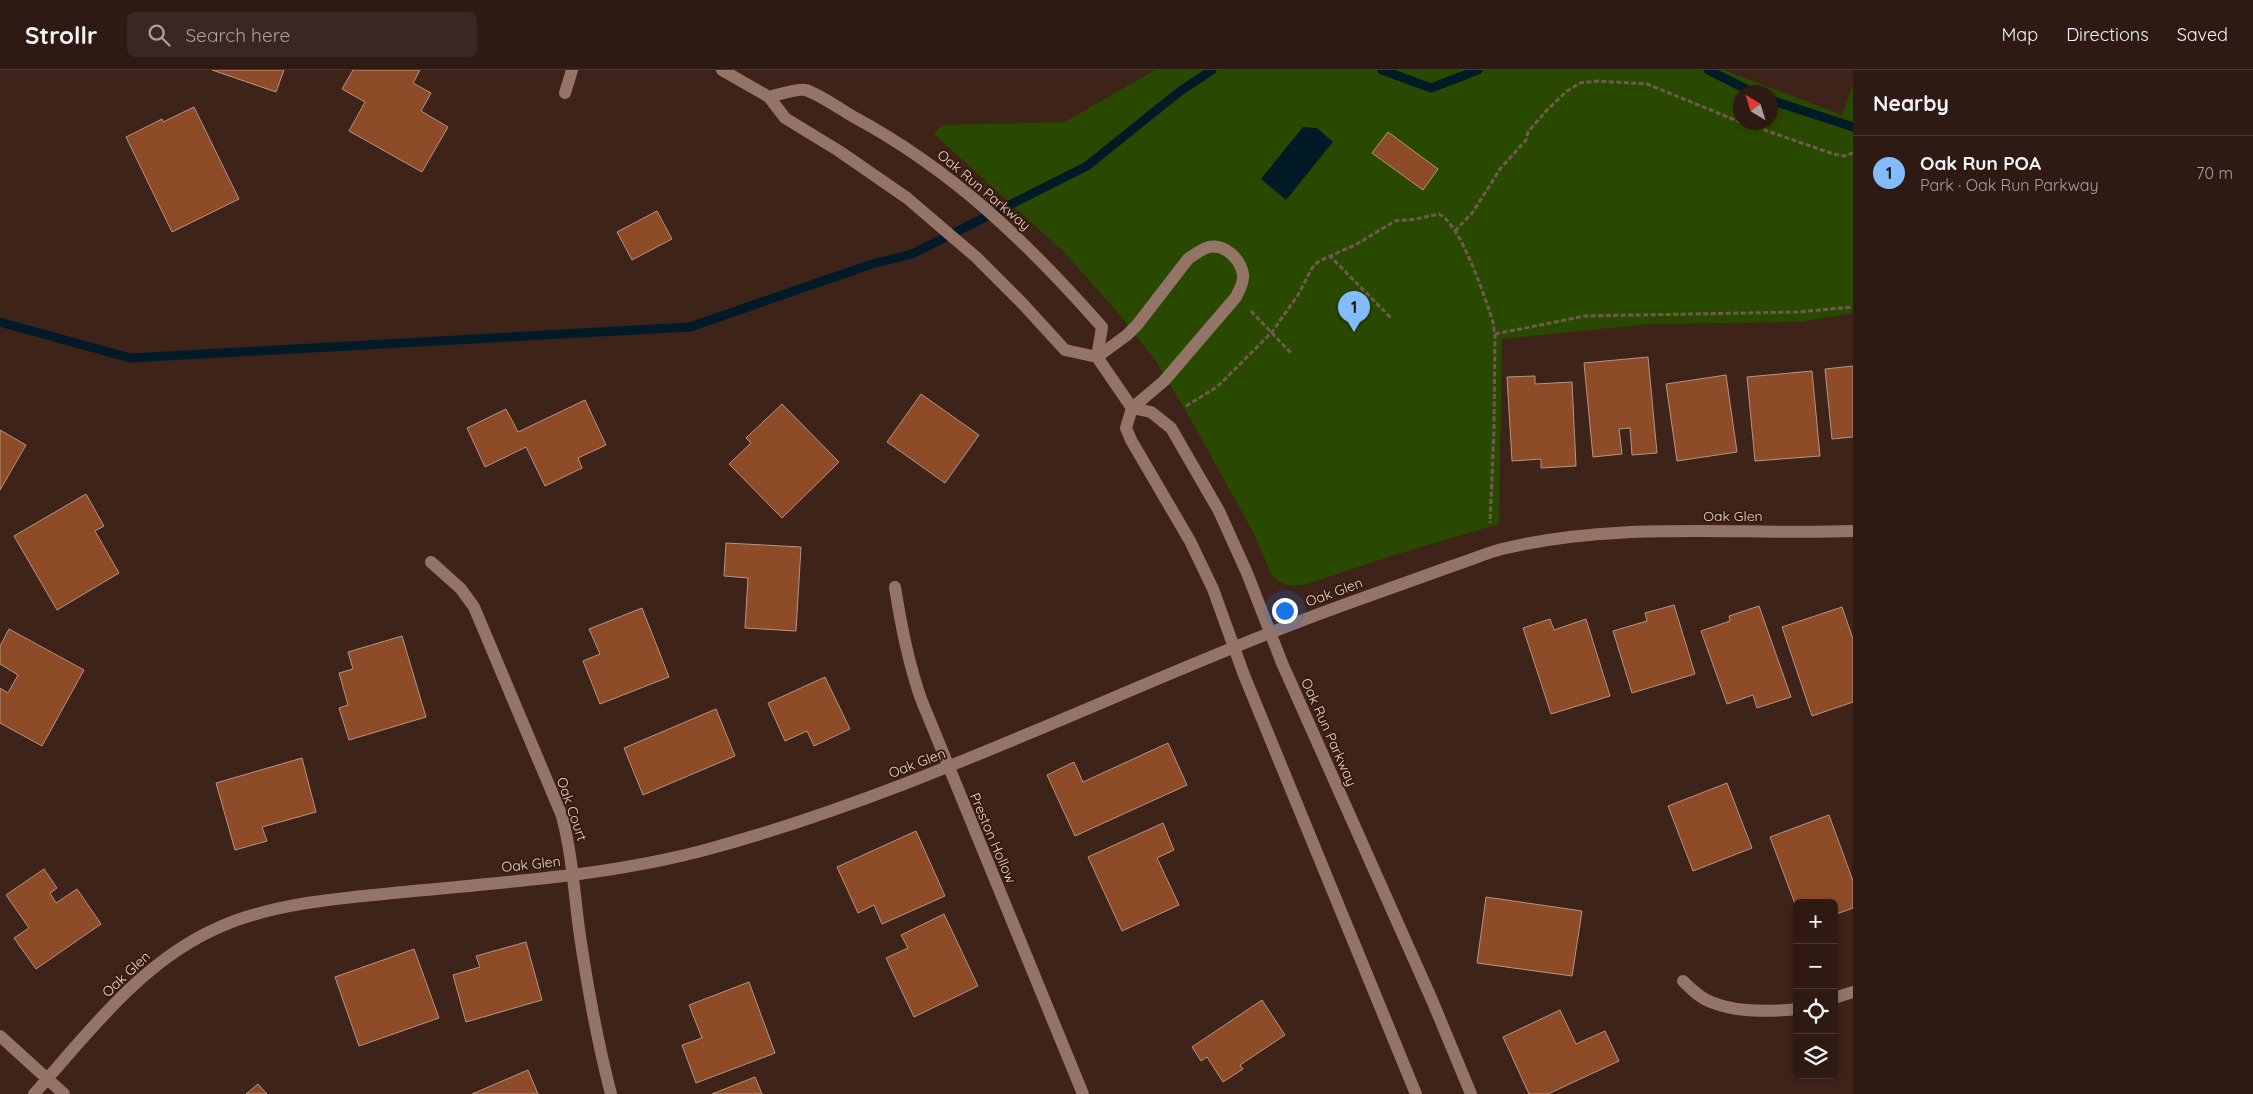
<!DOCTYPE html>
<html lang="en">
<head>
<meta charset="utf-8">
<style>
	:root { --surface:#2e1a13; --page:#3a2721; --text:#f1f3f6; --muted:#a7a1a0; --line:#493833; --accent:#82bcfa }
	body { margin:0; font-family:Quicksand,sans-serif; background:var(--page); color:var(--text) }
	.controls { position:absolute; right:15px; bottom:15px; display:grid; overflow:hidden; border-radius:8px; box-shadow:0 2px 8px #0003 }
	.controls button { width:45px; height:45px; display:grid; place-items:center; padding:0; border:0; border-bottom:1px solid var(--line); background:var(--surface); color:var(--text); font:25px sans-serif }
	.compass { position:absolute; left:1733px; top:15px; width:45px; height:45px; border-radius:50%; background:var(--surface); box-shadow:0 2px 8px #0003; rotate:322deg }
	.you { position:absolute; left:1284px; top:540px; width:18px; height:18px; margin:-12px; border:4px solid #fff; border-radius:50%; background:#1a73e8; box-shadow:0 0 0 8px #1a73e833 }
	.badge { display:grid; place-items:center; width:32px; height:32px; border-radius:50%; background:var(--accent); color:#111; font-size:16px; font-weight:700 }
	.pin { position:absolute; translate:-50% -41px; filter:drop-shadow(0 1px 2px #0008) }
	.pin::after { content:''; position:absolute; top:26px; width:18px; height:15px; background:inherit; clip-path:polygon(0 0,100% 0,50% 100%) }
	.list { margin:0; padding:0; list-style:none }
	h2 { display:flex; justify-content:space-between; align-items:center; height:65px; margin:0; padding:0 20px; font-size:21px }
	h2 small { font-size:16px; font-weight:400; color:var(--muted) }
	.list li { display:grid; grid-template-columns:32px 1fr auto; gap:15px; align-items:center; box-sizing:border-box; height:75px; padding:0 20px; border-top:1px solid var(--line) }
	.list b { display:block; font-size:19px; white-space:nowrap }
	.list p { margin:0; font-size:16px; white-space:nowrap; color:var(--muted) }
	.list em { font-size:16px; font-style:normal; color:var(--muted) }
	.icon { flex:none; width:28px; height:28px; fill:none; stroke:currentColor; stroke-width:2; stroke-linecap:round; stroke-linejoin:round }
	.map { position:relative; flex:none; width:1853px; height:1024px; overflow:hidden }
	header { display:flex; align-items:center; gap:30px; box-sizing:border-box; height:70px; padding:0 25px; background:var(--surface); border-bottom:1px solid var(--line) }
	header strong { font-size:24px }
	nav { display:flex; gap:28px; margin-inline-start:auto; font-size:18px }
	.search { width:350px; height:45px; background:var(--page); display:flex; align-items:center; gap:12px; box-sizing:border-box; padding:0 18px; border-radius:8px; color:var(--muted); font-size:19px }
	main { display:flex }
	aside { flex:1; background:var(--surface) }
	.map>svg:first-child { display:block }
	.green { fill:#2a4900; fill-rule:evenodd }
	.water { fill:#001b27 }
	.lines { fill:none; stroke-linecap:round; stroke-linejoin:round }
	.stream { stroke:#001b27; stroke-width:9 }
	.building { fill:#8e4b28; stroke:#b69586 }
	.path { stroke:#735a51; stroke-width:3; stroke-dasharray:5 2.5; stroke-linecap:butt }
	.lane { stroke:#957468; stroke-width:12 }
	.street { stroke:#957468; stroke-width:12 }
	.secondary { stroke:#957468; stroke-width:12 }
	.labels { text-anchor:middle; stroke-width:4; stroke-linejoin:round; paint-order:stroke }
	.street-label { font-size:14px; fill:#e7d4cd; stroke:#341a10 }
</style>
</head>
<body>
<header>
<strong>Strollr</strong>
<div class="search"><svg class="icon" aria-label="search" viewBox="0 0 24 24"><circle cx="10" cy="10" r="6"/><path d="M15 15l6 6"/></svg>Search here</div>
<nav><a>Map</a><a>Directions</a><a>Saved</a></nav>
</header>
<main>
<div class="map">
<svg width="1853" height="1024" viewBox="0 0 1853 1024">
	<rect width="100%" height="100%" fill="#3e2319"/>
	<path class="green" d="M1155 0H1724L1842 45 1853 15V243L1801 252 1649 254 1502 269 1499 454 1398 484 1304 515H1287L1278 511 1272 505 1253 462 1190 348 1155 290 1119 244 1064 182 934 64 942 55 1065 52ZM1740 22H1770V52H1740Z"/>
	<path class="water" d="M1303 57 1317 58 1333 72 1286 130 1261 109Z"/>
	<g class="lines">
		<path class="stream" d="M1382 0 1431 18 1478 0
			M1708 0 1752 22
			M1770 30 1853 57
			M0 252 130 288 690 257 872 194 912 184 1087 96 1179 22 1212 0"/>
	</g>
	<path class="building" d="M212 0H284L276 22Z
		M353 0H420L413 13 431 23 421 41 448 57 422 102 349 61 365 32 342 19Z
		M194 37 239 129 172 162 126 67 162 49 163 52Z
		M1388 62 1438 99 1423 120 1372 83Z
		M657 141 672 169 632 190 617 162Z
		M1648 287 1657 383 1632 385 1630 358 1619 359 1622 384 1593 387 1584 293Z
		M1853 296V367L1832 369 1825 299Z
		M1812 301 1820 386 1755 391 1747 307Z
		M1726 305 1737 382 1677 391 1666 314Z
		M1535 306V314L1572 312 1576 396 1541 398V389L1512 391 1507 307Z
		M921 324 979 365 945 413 887 372Z
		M585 330 606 375 578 388 582 398 545 416 526 377 485 397 467 358 506 339 518 362Z
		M782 334 839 392 782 448 729 394 751 373 746 368Z
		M0 360 26 375 0 420Z
		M86 424 104 456 95 461 119 503 57 540 14 466Z
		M726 473 801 477 796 561 745 558 748 508 724 506Z
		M1674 535 1695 604 1632 623 1613 561 1647 551 1645 543Z
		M1759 536 1791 627 1757 638 1753 625 1727 634 1701 561 1730 551 1729 546Z
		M1842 537 1853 569V632L1812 646 1782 557Z
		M642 538 669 607 600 634 583 591 600 584 589 559Z
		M1550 549 1554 560 1586 549 1610 626 1551 644 1523 558Z
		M9 559 84 600 42 676 0 653V618L8 623 18 605 0 594V576Z
		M402 566 426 647 349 670 339 638 348 635 339 603 353 599 348 582Z
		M825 607 850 659 814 676 807 661 785 671 768 633Z
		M716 639 735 686 643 725 624 678Z
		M1168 673 1187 715 1075 766 1047 705 1074 692 1083 712Z
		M302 688 316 742 262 757 267 771 235 780 216 713Z
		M1727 713 1752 778 1693 801 1668 736Z
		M1829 745 1853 811V838L1834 845V833H1797V839L1770 767Z
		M1163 753 1174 780 1157 788 1179 835 1122 861 1088 787Z
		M916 761 945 826 882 854 874 835 858 843 837 797Z
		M44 799 57 818 50 823 56 833 77 819 101 854 36 899 14 868 29 858 6 825Z
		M1486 827 1582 841 1572 906 1477 893Z
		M944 844 978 916 914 947 886 888 908 878 901 865Z
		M526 872 542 930 466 952 453 905 480 897 476 886Z
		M414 879 439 948 359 976 335 907Z
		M749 912 775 983 696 1013 682 975 702 968 689 935Z
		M1262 930 1285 965 1240 995 1243 999 1223 1012 1207 987 1201 991 1192 977Z
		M1560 940 1576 974 1605 961 1619 991 1548 1024H1529L1503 967Z
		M528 1000 538 1024H472Z
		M755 1007 762 1024H712Z
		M258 1014 267 1024H246Z"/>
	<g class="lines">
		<path class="path" d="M1742 52 1833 84 1845 86 1853 83
			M1455 161 1473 142 1500 99 1526 70 1528 62 1547 40 1567 21 1580 13 1598 11 1647 14 1740 52
			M1329 185 1391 248
			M1251 241 1291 283
			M1495 264 1585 246 1797 242 1853 237
			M1186 336 1217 317 1272 262 1298 225 1312 198 1319 191 1355 175 1395 151 1416 149 1439 144C1461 154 1485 228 1493 252L1495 267 1494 360 1490 453"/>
		<path class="lane" d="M1097 287 1127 265 1137 255 1188 189C1194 185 1201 179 1209 177 1225 174 1241 189 1243 205 1244 213 1239 220 1236 227L1164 311 1132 338"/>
		<path class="street" d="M565 23 572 0
			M431 492 461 519 474 537 562 746C572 784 574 821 579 859 587 915 597 970 611 1024
			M895 517C901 556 908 592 921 629L1083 1024
			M1683 911C1691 919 1700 928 1711 932 1737 943 1769 942 1797 939
			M1834 928 1853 922
			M0 966 64 1024
			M34 1024C89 962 143 889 222 856 278 832 344 828 404 822 505 812 607 806 705 780 932 719 1142 606 1363 528 1394 517 1425 506 1455 495 1471 490 1486 483 1502 479 1617 451 1735 465 1853 461"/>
		<path class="secondary" d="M722 0 769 27 785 48 839 81 907 128 976 187 1022 233 1065 280 1097 287 1132 338 1151 342 1171 358 1219 441 1247 503 1282 593 1432 930 1471 1024
			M769 27C777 25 798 18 806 20 820 25 839 38 852 46 953 100 1027 172 1102 257L1097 287
			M1132 338 1126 358 1131 370 1190 471 1213 519 1244 605 1416 1024"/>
	</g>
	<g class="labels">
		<g class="street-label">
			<text transform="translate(984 120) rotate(40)" y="5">Oak Run Parkway</text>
			<text x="1733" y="451">Oak Glen</text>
			<text transform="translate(1334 522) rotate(-20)" y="5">Oak Glen</text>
			<text transform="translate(1329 662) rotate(66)" y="5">Oak Run Parkway</text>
			<text transform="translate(917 693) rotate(-21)" y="5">Oak Glen</text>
			<text transform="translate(572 739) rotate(71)" y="5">Oak Court</text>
			<text transform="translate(993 768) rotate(67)" y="5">Preston Hollow</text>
			<text transform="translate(531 794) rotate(-6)" y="5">Oak Glen</text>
			<text transform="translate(126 904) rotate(-43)" y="5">Oak Glen</text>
		</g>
	</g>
</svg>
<div class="controls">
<button>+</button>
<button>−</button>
<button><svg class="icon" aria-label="locate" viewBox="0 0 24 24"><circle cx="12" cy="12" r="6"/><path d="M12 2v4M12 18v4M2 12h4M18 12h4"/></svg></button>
<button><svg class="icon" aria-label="layers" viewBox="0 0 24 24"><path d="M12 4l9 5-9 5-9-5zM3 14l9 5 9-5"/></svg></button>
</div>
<svg class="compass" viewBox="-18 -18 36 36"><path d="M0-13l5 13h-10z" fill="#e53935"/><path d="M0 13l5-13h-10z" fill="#a7a1a0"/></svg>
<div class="you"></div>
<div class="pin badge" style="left:1354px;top:262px">1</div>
</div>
<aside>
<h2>Nearby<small></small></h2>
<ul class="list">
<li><span class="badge">1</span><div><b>Oak Run POA</b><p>Park · Oak Run Parkway</p></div><em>70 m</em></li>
</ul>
</aside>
</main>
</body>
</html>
